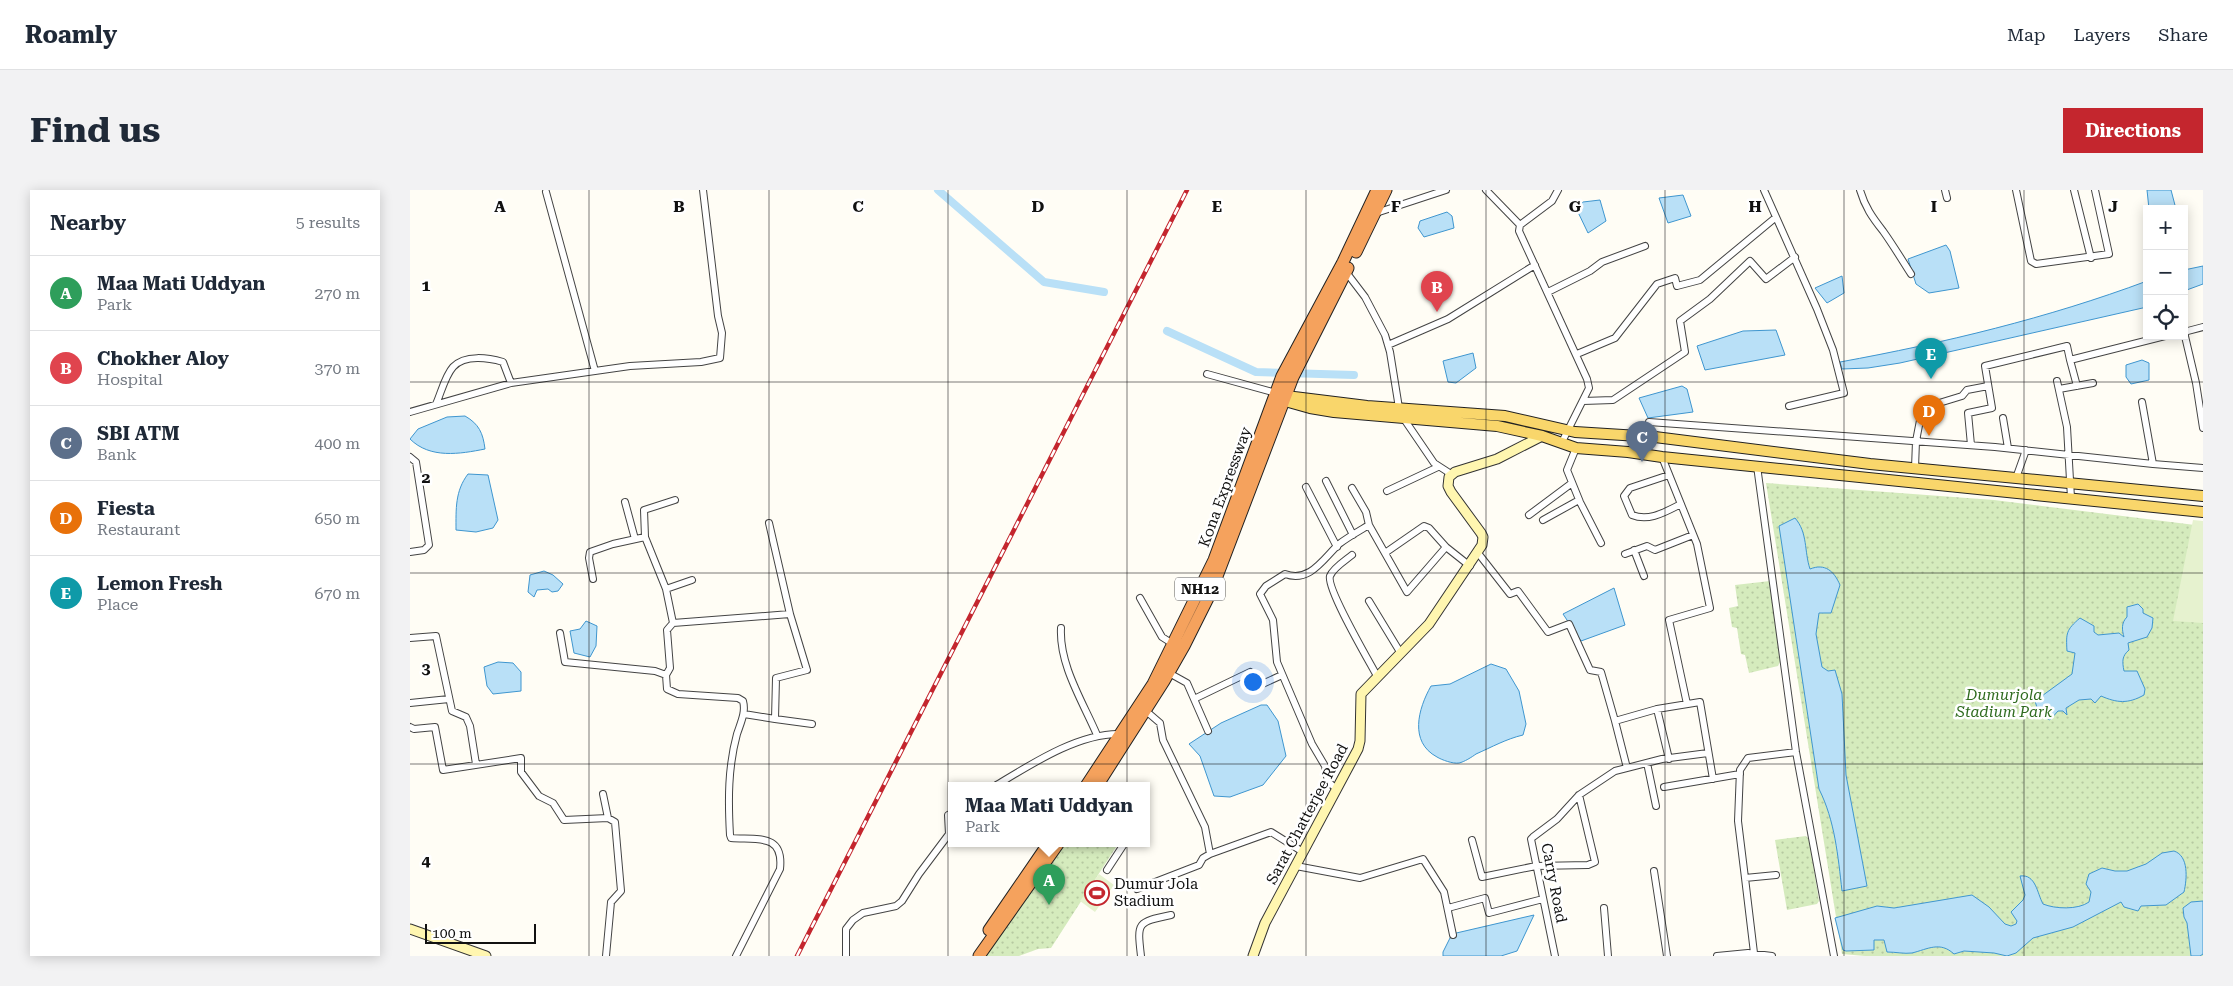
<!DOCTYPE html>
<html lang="en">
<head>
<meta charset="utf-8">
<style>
	:root { --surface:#fff; --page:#f2f2f3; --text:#1f2937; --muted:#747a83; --line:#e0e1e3; --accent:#c4262e }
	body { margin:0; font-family:"Roboto Serif",serif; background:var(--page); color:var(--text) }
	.controls { position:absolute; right:15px; top:15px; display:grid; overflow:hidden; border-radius:0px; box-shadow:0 2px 12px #0003 }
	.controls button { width:45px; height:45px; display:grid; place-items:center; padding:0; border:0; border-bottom:1px solid var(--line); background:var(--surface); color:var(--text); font:25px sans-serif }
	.scale { position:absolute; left:15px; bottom:12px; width:111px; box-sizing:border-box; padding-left:5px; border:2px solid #111; border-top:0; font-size:14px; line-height:18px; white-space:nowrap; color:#111; -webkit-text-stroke:4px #fff; paint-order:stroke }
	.you { position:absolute; left:842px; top:491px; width:18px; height:18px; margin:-12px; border:4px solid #fff; border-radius:50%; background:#1a73e8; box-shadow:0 0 0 8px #1a73e833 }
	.badge { display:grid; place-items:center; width:32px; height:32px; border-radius:50%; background:var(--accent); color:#fff; font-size:16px; font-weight:700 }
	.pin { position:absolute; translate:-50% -41px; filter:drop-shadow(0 1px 2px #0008) }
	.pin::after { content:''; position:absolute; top:26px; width:18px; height:15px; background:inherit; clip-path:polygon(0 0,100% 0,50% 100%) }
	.popup { position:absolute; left:538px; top:592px; width:202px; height:65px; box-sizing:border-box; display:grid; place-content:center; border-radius:0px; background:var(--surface); filter:drop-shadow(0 1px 4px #0005); font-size:16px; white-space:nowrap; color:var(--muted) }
	.popup b { font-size:19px; color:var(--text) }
	.popup::after { content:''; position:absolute; left:50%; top:100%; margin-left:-10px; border:10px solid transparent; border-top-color:var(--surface) }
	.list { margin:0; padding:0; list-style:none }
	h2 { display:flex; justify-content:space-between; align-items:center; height:65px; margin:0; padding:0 20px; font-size:21px }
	h2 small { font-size:16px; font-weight:400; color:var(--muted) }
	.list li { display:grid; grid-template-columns:32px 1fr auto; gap:15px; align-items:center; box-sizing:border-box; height:75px; padding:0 20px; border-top:1px solid var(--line) }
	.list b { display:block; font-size:19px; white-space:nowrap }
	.list p { margin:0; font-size:16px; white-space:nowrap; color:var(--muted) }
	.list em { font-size:16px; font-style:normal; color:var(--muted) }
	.icon { flex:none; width:28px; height:28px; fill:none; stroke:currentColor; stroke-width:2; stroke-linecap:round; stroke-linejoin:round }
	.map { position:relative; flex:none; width:1793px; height:766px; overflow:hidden; border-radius:0px }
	header { display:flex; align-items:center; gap:30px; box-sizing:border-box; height:70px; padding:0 25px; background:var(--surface); border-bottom:1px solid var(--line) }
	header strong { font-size:24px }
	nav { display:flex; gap:28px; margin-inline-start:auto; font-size:18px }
	.intro { display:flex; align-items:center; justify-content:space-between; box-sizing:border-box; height:120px; padding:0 30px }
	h1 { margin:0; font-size:35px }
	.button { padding:12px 22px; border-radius:0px; background:var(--accent); color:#fff; font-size:18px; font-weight:700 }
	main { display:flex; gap:30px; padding:0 30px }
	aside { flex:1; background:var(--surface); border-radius:0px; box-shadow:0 2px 12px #0003 }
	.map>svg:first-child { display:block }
	.park { fill:url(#park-dots) }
	.pitch { fill:#e6f2cf }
	.water { fill:#b9e0f7; stroke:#3f96cf }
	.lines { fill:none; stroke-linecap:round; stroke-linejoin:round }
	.canal { stroke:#b9e0f7; stroke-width:8 }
	.street-casing { stroke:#444; stroke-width:8 }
	.secondary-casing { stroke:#333; stroke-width:11 }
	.primary-casing { stroke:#222; stroke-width:12 }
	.highway-casing { stroke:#222; stroke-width:13 }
	.street { stroke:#fff; stroke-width:6 }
	.secondary { stroke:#fff6b0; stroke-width:9 }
	.primary { stroke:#f9d66b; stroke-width:10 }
	.highway { stroke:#f5a25d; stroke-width:11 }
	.rail-casing { stroke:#c4262e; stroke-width:4.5 }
	.rail { stroke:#fff; stroke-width:2.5; stroke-dasharray:8; stroke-linecap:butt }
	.grid { fill:none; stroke:#111; stroke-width:1; stroke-opacity:0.55 }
	.labels { text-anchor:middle; stroke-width:5; stroke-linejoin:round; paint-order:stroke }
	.shield { fill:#fff; stroke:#585858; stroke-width:1 }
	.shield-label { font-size:14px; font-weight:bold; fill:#111 }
	.street-label { font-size:15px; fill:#111; stroke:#fff }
	.park-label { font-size:15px; font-style:italic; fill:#2f6b1f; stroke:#fff }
	.poi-label { font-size:15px; fill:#111; stroke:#fff; text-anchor:start }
	.grid-label { font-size:16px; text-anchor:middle; font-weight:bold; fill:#111; stroke:#fff; stroke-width:5; stroke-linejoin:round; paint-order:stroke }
</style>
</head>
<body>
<header>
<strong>Roamly</strong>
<nav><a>Map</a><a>Layers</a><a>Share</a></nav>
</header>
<div class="intro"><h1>Find us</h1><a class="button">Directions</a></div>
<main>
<aside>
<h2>Nearby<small>5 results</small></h2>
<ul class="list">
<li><span class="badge" style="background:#2e9e5b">A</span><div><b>Maa Mati Uddyan</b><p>Park</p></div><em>270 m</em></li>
<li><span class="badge" style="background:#e0444e">B</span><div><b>Chokher Aloy</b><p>Hospital</p></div><em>370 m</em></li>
<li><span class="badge" style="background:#5c6f8a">C</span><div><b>SBI ATM</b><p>Bank</p></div><em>400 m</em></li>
<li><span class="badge" style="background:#e8710a">D</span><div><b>Fiesta</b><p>Restaurant</p></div><em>650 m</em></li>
<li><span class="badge" style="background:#0f9aa8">E</span><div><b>Lemon Fresh</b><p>Place</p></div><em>670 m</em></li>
</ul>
</aside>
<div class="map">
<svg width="1793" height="766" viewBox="0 0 1793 766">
	<defs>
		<pattern id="park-dots" width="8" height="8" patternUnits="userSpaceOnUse" patternTransform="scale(1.25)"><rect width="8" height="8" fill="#d5ebbd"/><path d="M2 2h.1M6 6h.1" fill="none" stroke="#b6c8a1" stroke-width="1.8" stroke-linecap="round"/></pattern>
	</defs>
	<rect width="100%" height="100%" fill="#fffdf5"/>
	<path class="park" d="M1356 293 1584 310 1793 336V766H1455L1432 764Z
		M1360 391 1371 470 1368 476 1339 483 1335 465 1331 464 1327 438 1322 437 1319 418 1328 416 1325 395Z
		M1396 646 1399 649 1409 711 1407 714 1377 720 1365 650Z
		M654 654H708L641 758 628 759 609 766H570L643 672Z"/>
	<path class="pitch" d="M1783 330 1793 331V433L1763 431Z
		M689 684 704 695 685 722 670 711Z"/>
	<path class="water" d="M1737 0H1761L1766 19H1739Z
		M1273 5 1281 26 1258 33 1249 8Z
		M1190 10 1196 31 1178 43 1166 18 1173 12Z
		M1037 22 1042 26 1044 38 1014 47 1008 38 1010 31Z
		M1536 55 1540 61 1549 98 1519 103 1506 94 1498 69Z
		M1793 76V94L1774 101V80Z
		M1432 86 1434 103 1417 113 1405 98Z
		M1737 91V117L1490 173 1458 178 1432 179 1430 172C1534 153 1638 128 1737 91Z
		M1366 140 1375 165 1295 180 1287 156 1333 141Z
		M1063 163 1066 178 1046 193 1038 192 1033 171Z
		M1732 170 1739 173V190L1721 194 1716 187V175Z
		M1272 196 1277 199 1283 222 1238 228 1229 208Z
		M55 226C69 234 73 243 75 259 50 264 20 269 0 249L8 239 37 227Z
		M58 284 78 285 88 330 83 338 66 342 46 340C46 319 45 301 58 284Z
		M1385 328C1398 343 1394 361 1400 379 1415 373 1424 381 1430 395L1421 423H1409L1406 444 1412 477 1418 481 1425 480 1432 504 1436 585 1457 696 1432 701C1428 666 1425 631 1409 599L1369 336Z
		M134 381 143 385 153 394 148 401 142 402 138 399 127 400 124 407 118 402 120 385Z
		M1204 398 1215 435 1171 451 1153 424Z
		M1728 414 1733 419V423L1743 428 1742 438 1737 447 1718 453 1719 460C1712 466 1712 471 1714 481H1727L1735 499 1734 505C1718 514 1707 513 1691 506L1685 513 1681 509 1669 510 1656 518 1657 525 1653 521H1648L1640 530 1629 524 1625 511 1662 484 1665 463 1657 461C1656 443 1656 440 1670 428L1684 436V442L1688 445 1709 443 1714 447C1712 440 1711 433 1717 427V417Z
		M176 431 187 436 186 456 180 467 164 463 160 441 170 439Z
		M88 472 103 473 111 482V501L83 504 77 496 74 477Z
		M1081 474 1096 479 1109 501 1116 534 1113 545C1096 549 1082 557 1066 564 1062 567 1054 572 1049 573 1043 574 1032 570 1027 567 999 552 1008 519 1021 496L1040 494Z
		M851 515H857L868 531 876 566 853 595 820 607 804 606 790 566 779 554 811 533Z
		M1764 661C1779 666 1777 689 1774 702L1756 715 1731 716 1728 721 1714 717 1711 712 1663 737 1623 748 1606 763 1597 766 1584 763 1554 761 1544 764C1530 751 1518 759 1502 763 1494 764 1486 762 1477 762L1474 750H1464V760L1436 761 1433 760 1425 728 1467 716 1484 718 1562 705 1579 717 1595 734 1601 736 1606 734 1607 731 1601 722 1613 710 1615 705 1610 686C1626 684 1627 703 1633 714 1645 719 1668 720 1679 712L1681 702 1676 694 1679 684 1692 678 1705 681H1717L1736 674 1752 663Z
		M1793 711V764L1790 766H1781L1777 733 1774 727 1773 718 1781 712Z
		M1124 725 1107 761 1091 766H1033V762L1042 744Z"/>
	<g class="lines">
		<path class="canal" d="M528 0 634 92 694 102
			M757 141 846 182 944 185"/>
		<defs>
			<path id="street" d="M1076 0 1110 35
				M1148 0 1142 11 1110 35 1109 41 1177 189 1179 198 1151 254
				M1354 0 1407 119 1423 160 1434 203 1379 216
				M1450 0C1455 17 1462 27 1473 41 1483 55 1492 70 1501 84
				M1535 0 1537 8
				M1606 0 1621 71 1626 74 1699 64 1685 0
				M1664 0 1681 68
				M136 2 185 181
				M966 23 1036 0
				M936 82 955 107 975 145 980 162 989 218 994 229 1024 273 1041 284
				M1138 102 1180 81 1192 72 1235 56
				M1774 142 1786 193 1793 238
				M1774 142 1793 137
				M978 155 1038 129 1125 75
				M1167 164 1205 148 1247 94 1265 88 1267 96 1290 90 1365 28
				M1660 170 1667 196
				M797 184 866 203
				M1647 191 1657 237 1661 308
				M1649 199 1683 193
				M1173 211 1203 210 1275 162 1270 131 1300 109 1340 71 1356 89 1385 67
				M26 214C31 203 35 186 43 177 55 164 79 168 93 172L101 193
				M0 222 101 193 220 176 291 172 310 168 312 143 308 126 293 0
				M1593 228 1598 258
				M1239 232 1585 257 1743 274 1732 212
				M1561 255 1558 223 1582 218 1575 176 1657 156 1660 170 1755 146
				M1166 258 1157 280 1170 312 1191 353
				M0 267 6 272 19 355 14 360 0 362
				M1252 267 1287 354 1300 418 1259 430 1277 514
				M1743 274 1793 278
				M1347 276 1386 562 1424 766
				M1505 278 1506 251 1512 220 1516 217 1552 206 1557 200 1578 196
				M1259 285 1220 298 1214 306 1222 325C1239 332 1255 322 1271 314
				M1606 288 1616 260
				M916 291 943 345
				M896 297 927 357
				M942 298 956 322 959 335 997 402 1036 357 1060 376
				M977 301 1028 277
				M215 312 225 349
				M1119 325 1162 293
				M1133 330 1169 310
				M235 347 234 320 265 310
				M1224 360 1234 386
				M975 363 1014 336 1019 338 1036 357
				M1068 363 1100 404 1108 401 1138 442 1159 434 1180 480 1191 482 1205 531
				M1215 364 1237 356 1245 360 1283 345
				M942 365C936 370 923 378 920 386 916 398 959 471 967 486
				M183 389 179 368 180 362 203 354 235 347 256 399
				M730 408 752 447 763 454
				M959 411 990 462
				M263 433 380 424 359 333
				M651 438C649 475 673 512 687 545
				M150 443 155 472 245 481 256 485 257 499 268 504 328 508 333 511C336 522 331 532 327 544 318 577 318 610 320 645L321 648C347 650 374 643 370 679L326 766
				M0 448 26 446 42 521 56 527 60 536 66 574
				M759 483 777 493 798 541
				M256 485 260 478 257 440 263 433 256 399 282 390
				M784 509 840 482 848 496 872 485
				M0 513 39 509
				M736 521 750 533 753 550 795 637 800 664
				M334 524 365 529 366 488 397 480 380 424
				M365 529 402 534
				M0 537 4 539 25 537 33 580 111 568V582L129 606 143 613 154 630 198 628 205 632 211 701 201 712 196 766
				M1259 569 1247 519 1290 512 1303 589
				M1237 573 1246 616
				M1217 578 1205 531 1247 519
				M585 596C620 575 668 543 710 544
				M1254 597 1330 584
				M927 599 918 592 915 576 902 554 867 472 863 430 850 404 856 396 875 384C900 393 913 369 929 354 938 347 949 341 959 335
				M193 604 198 628
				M1062 650 1072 687 1126 676 1178 675 1185 672 1169 605
				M886 676 950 688 1013 669 1034 702 1043 745
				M697 680 714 654
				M1244 681 1257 766
				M1366 685 1335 688 1328 631 1330 580 1338 568 1386 562
				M1335 688 1344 763
				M727 699 789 675 793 668 800 664 861 642 893 662
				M1038 718 1075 708 1079 723 1133 709
				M1194 718 1198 766
				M436 766V739L443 730 453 723 486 716 492 711 509 684 539 644 538 625 542 623
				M731 766C727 732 727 732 761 725
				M1145 766 1121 649 1123 647 1147 629 1169 605 1205 581 1252 569 1298 563
				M1307 766 1338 763 1362 766"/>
			<path id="secondary" d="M0 739 76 766
				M843 766 855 733 948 559 950 551 951 504 1019 434 1072 355 1073 347 1071 343 1041 302 1038 296 1039 287 1045 282 1087 269 1132 246"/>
			<path id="primary" d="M876 206 957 216 1095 226 1165 242 1245 247 1460 274 1793 306
				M868 209 900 218 924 222 1087 236 1132 246 1166 258 1218 262 1252 267 1793 322"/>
			<path id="highway" d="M946 62 976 0
				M676 596 743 494 804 370 872 186 933 72 967 0
				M687 596 754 491 774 456 801 402 883 187 938 78
				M579 740 638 654
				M569 766 648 654"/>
		</defs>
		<use href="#street" class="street-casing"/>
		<use href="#secondary" class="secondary-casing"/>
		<use href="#primary" class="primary-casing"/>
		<use href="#highway" class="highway-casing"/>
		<use href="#street" class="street"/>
		<use href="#secondary" class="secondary"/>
		<use href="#primary" class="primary"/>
		<use href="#highway" class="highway"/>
		<defs>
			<path id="rail" d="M387 766 777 0"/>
		</defs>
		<use href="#rail" class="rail-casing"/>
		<use href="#rail" class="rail"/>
	</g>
	<path class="grid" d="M179 0V766M359 0V766M538 0V766M717 0V766M896 0V766M1076 0V766M1255 0V766M1434 0V766M1614 0V766M0 192H1793M0 383H1793M0 574H1793"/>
	<defs>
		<symbol id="stadium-ring" viewBox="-11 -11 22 22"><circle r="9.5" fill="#fff" stroke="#c4262e" stroke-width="1.5"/><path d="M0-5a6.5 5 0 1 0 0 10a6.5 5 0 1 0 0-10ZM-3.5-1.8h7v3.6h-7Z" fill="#c4262e"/></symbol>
	</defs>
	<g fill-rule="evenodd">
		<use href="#stadium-ring" x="673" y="689" width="28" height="28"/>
	</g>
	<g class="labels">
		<rect class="shield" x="765" y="387.5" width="50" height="23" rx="4"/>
		<g class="shield-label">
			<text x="790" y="404">NH12</text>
		</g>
		<g class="street-label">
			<text transform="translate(815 297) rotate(-70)" y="5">Kona Expressway</text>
			<text transform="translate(897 624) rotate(-62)" y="5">Sarat Chatterjee Road</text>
			<text transform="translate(1144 693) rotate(79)" y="5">Carry Road</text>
		</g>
		<g class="park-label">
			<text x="1594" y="510">Dumurjola<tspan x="1594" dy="17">Stadium Park</tspan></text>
		</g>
		<g class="poi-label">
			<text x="704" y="699">Dumur Jola<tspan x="704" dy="17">Stadium</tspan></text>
		</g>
	</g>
	<g class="grid-label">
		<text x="90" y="22">A</text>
		<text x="269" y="22">B</text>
		<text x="448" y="22">C</text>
		<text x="628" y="22">D</text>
		<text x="807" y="22">E</text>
		<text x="986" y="22">F</text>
		<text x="1165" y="22">G</text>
		<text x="1345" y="22">H</text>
		<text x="1524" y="22">I</text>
		<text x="1703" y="22">J</text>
		<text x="16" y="101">1</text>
		<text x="16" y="293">2</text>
		<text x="16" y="484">3</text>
		<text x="16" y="676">4</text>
	</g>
</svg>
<div class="controls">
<button>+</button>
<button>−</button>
<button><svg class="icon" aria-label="locate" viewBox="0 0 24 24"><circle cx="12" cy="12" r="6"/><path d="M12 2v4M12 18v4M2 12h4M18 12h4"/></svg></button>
</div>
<div class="scale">100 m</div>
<div class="you"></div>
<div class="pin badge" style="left:639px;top:715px;background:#2e9e5b">A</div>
<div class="popup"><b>Maa Mati Uddyan</b>Park</div>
<div class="pin badge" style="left:1027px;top:122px;background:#e0444e">B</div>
<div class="pin badge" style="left:1232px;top:272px;background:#5c6f8a">C</div>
<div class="pin badge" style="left:1519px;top:246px;background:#e8710a">D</div>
<div class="pin badge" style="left:1521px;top:189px;background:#0f9aa8">E</div>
</div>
</main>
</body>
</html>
